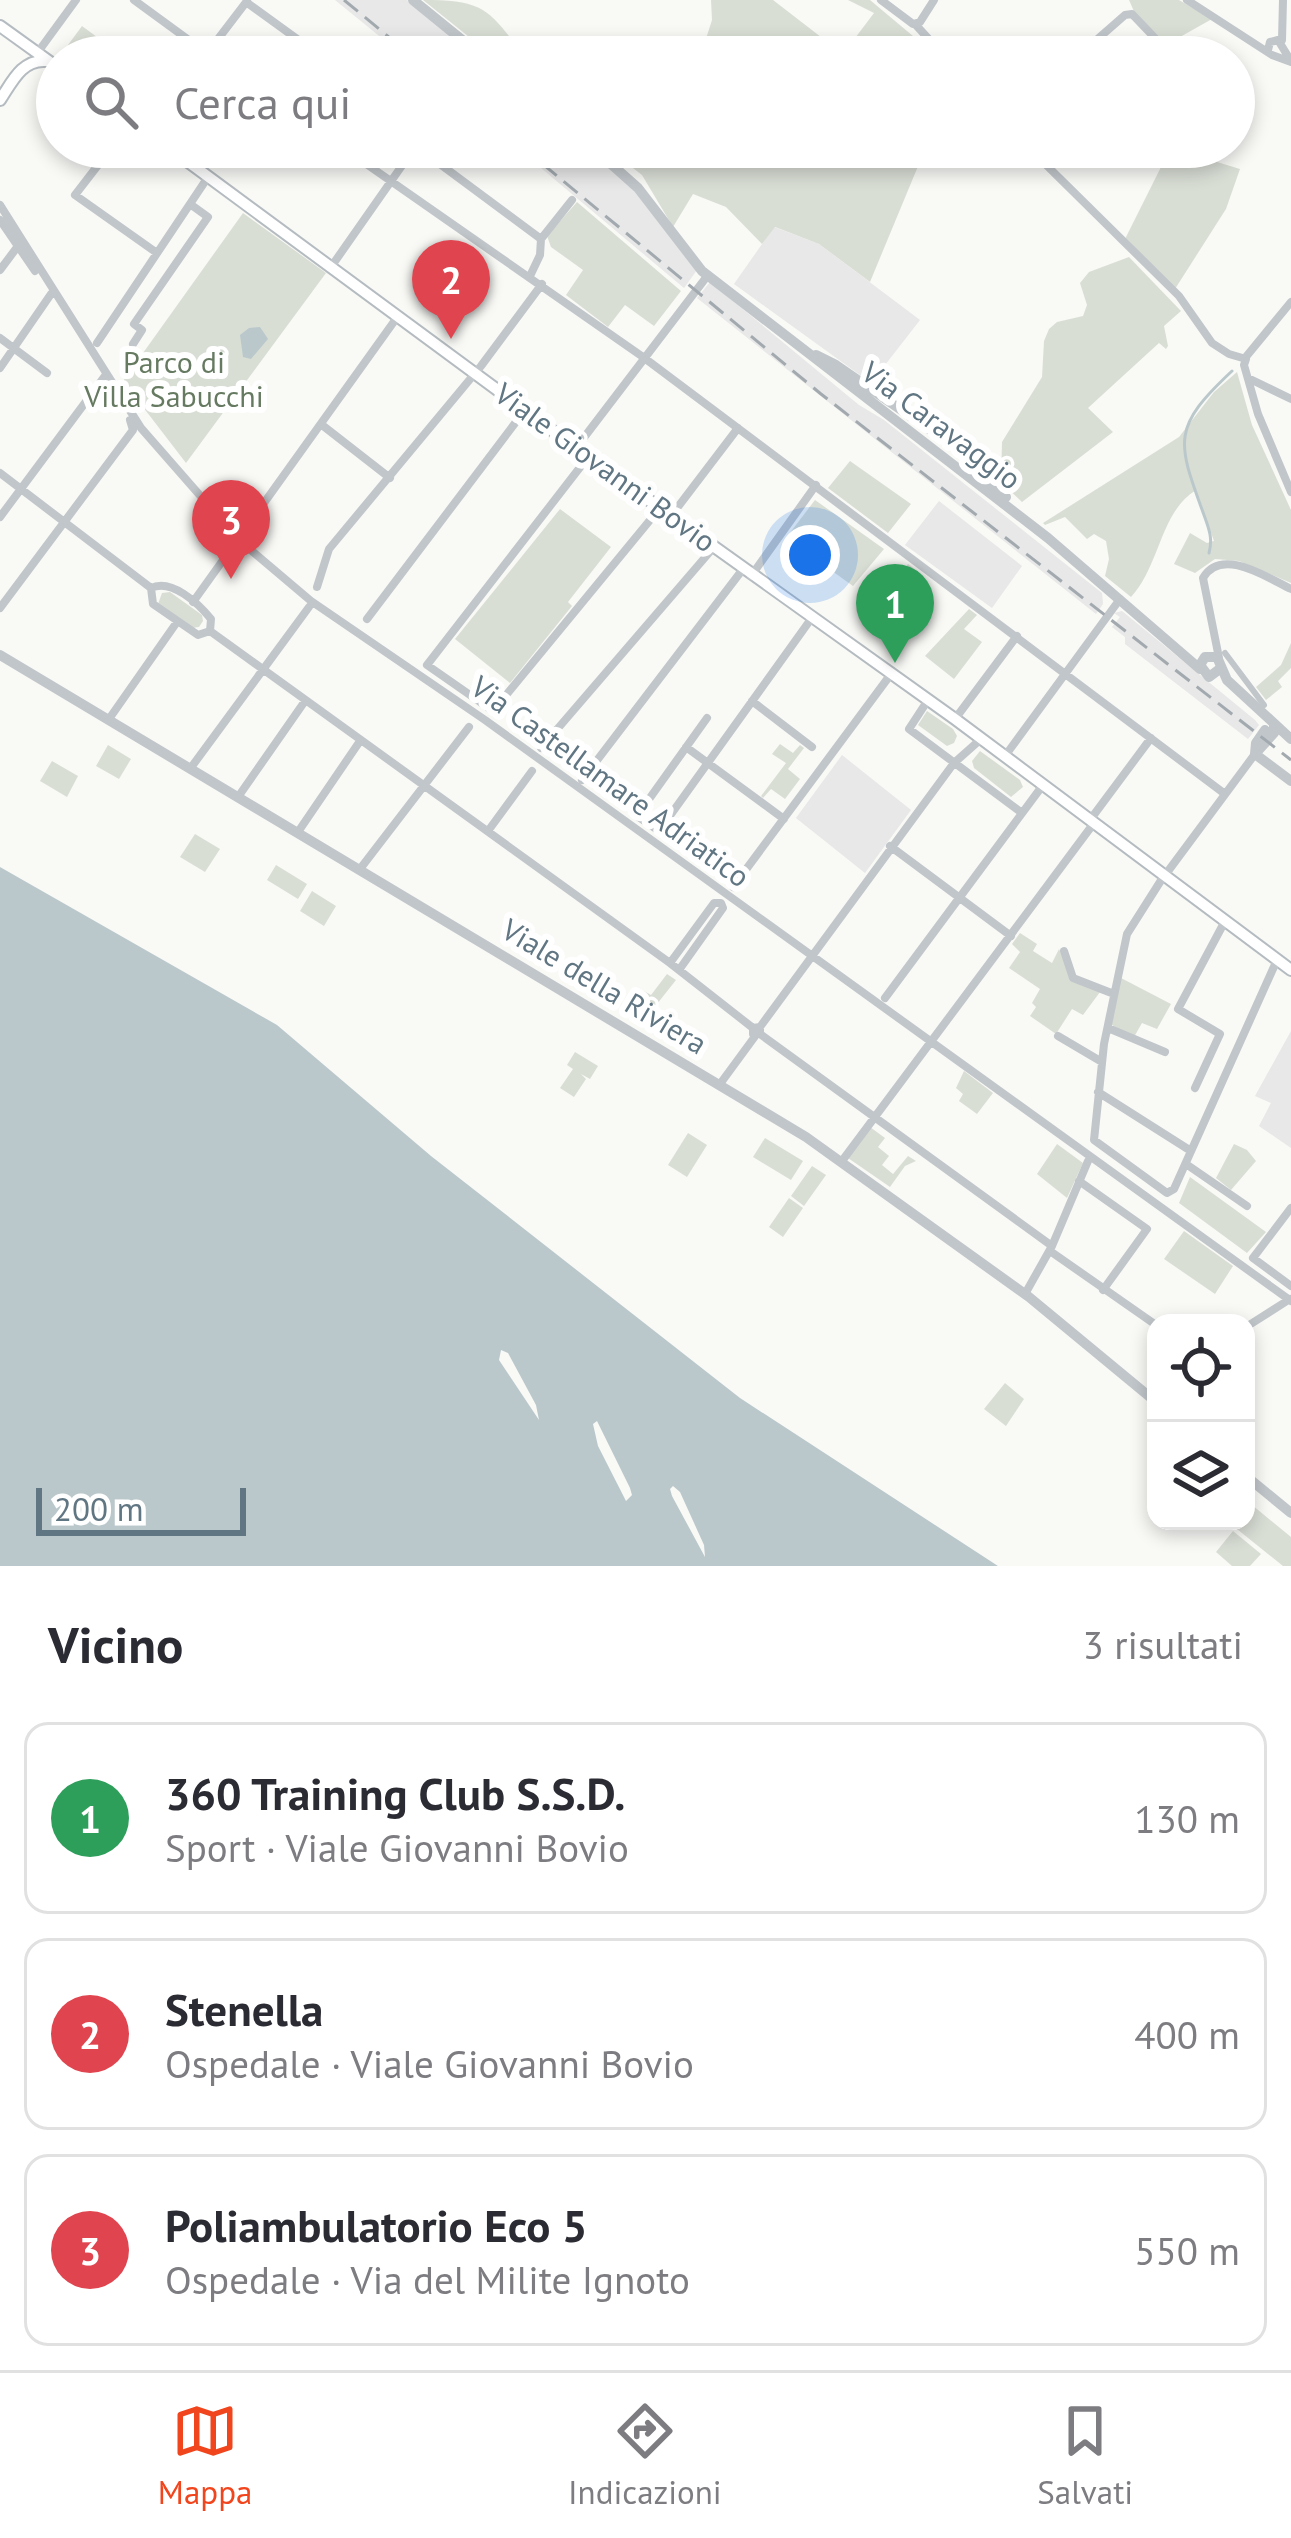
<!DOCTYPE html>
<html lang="it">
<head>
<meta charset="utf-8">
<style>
	:root { --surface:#fff; --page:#f7f7f7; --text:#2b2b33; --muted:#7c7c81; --line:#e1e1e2; --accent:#f1451d }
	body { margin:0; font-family:"PT Sans",sans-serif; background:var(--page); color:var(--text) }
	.controls { position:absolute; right:36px; bottom:36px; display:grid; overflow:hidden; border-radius:24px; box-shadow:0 6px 18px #0003 }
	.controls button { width:108px; height:108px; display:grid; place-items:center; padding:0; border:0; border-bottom:3px solid var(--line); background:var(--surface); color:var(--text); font:60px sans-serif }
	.scale { position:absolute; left:36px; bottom:30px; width:210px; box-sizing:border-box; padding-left:12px; border:6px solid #617683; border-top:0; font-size:33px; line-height:42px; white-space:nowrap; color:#617683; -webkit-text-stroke:9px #fff; paint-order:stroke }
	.you { position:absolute; left:810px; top:555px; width:42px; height:42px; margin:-30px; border:9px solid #fff; border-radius:50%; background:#1a73e8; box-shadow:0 0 0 18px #1a73e833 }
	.badge { display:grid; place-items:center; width:78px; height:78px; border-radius:50%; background:var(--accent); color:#fff; font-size:39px; font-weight:700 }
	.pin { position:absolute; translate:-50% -99px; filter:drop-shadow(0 3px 6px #0008) }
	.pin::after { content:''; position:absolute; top:63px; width:42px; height:36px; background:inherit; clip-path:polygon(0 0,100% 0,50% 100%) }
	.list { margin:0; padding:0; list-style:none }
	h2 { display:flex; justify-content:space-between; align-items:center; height:156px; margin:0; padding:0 48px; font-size:51px }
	h2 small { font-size:39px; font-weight:400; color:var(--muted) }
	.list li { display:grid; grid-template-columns:78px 1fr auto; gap:36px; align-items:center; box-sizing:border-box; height:192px; margin:0 24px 24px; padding:0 24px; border:3px solid var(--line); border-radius:24px }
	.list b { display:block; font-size:45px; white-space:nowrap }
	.list p { margin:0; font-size:39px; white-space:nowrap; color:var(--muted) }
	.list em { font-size:39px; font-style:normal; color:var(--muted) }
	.icon { flex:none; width:66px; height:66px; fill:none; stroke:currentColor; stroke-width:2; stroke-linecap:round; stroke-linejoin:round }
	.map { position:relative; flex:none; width:1291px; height:1566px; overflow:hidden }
	.search { position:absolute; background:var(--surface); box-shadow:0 6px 18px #0003; left:36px; right:36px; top:36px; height:132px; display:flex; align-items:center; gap:30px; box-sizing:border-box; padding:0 42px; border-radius:66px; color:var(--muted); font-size:45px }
	.sheet { height:804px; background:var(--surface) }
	nav { display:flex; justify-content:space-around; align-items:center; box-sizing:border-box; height:168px; border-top:3px solid var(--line); background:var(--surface); font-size:33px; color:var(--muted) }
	nav a { display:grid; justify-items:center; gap:6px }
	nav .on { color:var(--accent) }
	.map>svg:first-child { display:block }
	.built { fill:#e7e8e7 }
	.green { fill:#d9ded5 }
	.water { fill:#bac8cc }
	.pier { fill:#f9f9f6 }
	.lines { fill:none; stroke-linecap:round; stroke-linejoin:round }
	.stream { stroke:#bac8cc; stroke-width:3 }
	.secondary-casing { stroke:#b5bcc1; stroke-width:14 }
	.pedestrian { stroke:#c1c6ca; stroke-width:6 }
	.minor { stroke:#c1c6ca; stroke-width:8 }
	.tertiary { stroke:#c1c6ca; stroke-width:10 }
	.secondary { stroke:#fff; stroke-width:10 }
	.rail { stroke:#a2aab0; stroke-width:3; stroke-dasharray:18 9; stroke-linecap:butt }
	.labels { text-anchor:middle; stroke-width:12; stroke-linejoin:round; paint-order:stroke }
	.park-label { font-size:30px; fill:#667a61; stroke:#fff }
	.street-label { font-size:30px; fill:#617683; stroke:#fff }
</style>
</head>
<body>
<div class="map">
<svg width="1291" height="1566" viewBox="0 0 1291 1566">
	<rect width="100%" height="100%" fill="#f9f9f6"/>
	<path class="built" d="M335 0H407L476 57H405Z
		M516 147H585L636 190 697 270 684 288Z
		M774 227 819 244 920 320 871 383 734 284Z
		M710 282 859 405 884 420 1102 593 1103 604 1096 614 697 298Z
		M939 501 1022 566 992 608 905 545Z
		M1122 611 1255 720 1259 725 1248 739 1125 644V637L1112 627 1120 617 1114 613Z
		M842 755 911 810 865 873 796 818Z
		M1291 1031V1148L1259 1126 1271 1103 1255 1096Z"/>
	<path class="green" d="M423 0C486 0 489 10 525 57H494Z
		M711 0H773L843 54 874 13 848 0H870L938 57H700L712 20Z
		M1129 0H1179L1212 19 1180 37 1194 57H1173L1136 16Z
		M82 26 101 40 90 57 68 45Z
		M606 147H926L870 282 819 244 775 227 762 244 726 207 693 194 673 227 642 175Z
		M1171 147H1196L1217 158V162L1240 169 1226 209 1175 289 1124 241Z
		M577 202 681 291 654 326 625 305 608 327 566 295 583 270 551 247 547 236Z
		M243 213 326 273 186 463 123 381Z
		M1129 257 1181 311 1164 326 1168 346 1166 349 1159 343 1088 408 1113 432 1022 502 1001 482 1002 442 1042 377 1044 341 1049 329 1057 322 1083 316 1087 305 1080 283 1089 272Z
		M1237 372 1252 425 1291 510V583L1239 561 1215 559 1195 573 1174 564 1190 533 1207 543 1214 541 1196 490C1160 512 1160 566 1131 597L1105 576 1109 559 1106 541 1094 534 1087 539 1065 517 1045 525 1043 523 1179 437 1214 392Z
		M850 461 911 504 888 533 828 488Z
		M815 500 884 549 853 586 786 538Z
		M560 509 611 547 568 602 572 606 510 683 455 639Z
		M908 564 921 574 897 604 883 594Z
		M170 592 202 615 203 621 199 627 192 628 158 604 162 593Z
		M969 609 977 615 964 629 982 642 954 679 925 656Z
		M1291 643V668L1278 681 1282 687 1266 700 1256 687 1281 665Z
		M927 711 953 729 957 736 954 743 947 746 918 725Z
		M780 744 793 753 800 745 804 748 788 769 800 779 785 799 771 789 763 798 761 796 786 763 772 754Z
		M108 745 131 759 119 779 96 766Z
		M980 751 1020 780 1023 787 1011 797 974 768 972 761Z
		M52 761 78 776 67 797 40 781Z
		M195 834 220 849 205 872 180 857Z
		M276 865 307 884 298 899 267 880Z
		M312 891 336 906 324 926 300 911Z
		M1020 933 1037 944 1033 951 1052 963 1059 949 1069 972 1100 992 1083 1015 1072 1009 1056 1034 1030 1016 1036 1007 1032 1003 1040 989 1009 968 1020 952 1012 944Z
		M667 974 676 980 642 1023 626 1013 642 990 651 995Z
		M1121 978 1171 1004 1157 1029 1142 1023 1134 1037 1110 1024Z
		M575 1052 598 1066 590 1079 581 1074 586 1079 574 1097 560 1088 573 1069 567 1065Z
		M964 1071 993 1093 977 1114 959 1101 963 1094 956 1088Z
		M870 1127 885 1138 878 1147 889 1156 882 1165 893 1174 908 1156 916 1161 905 1166 890 1187 848 1158Z
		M688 1133 707 1145 687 1177 668 1165Z
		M765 1138 803 1161 791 1180 753 1157Z
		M1057 1144 1083 1163 1067 1198 1037 1174Z
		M1234 1144 1247 1150 1256 1161 1231 1190 1216 1178Z
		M812 1166 826 1175 804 1206 791 1196Z
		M1190 1177 1266 1232 1247 1253 1179 1203Z
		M789 1198 803 1208 783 1237 769 1227Z
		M1184 1231 1233 1266 1215 1294 1164 1259Z
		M1005 1383 1024 1399 1006 1426 984 1409Z
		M1246 1500 1291 1537V1566H1283L1227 1521H1246Z
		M1233 1531 1261 1554 1250 1566H1232L1216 1552Z"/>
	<path class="water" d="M260 327 268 339 251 359 243 357 240 335 249 328Z
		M0 867 277 1025 431 1156 740 1398 998 1566H0Z"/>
	<path class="pier" d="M501 1350 508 1353 536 1405 539 1420 499 1360Z
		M597 1421 630 1488 632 1495 626 1501 598 1446 593 1424Z
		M673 1486 680 1492 704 1545 705 1557 672 1496 670 1489Z"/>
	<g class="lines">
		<path class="stream" d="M1209 553C1213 538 1209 529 1204 515 1177 441 1171 428 1232 371"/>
		<defs>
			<path id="secondary" d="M0 26 57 67
				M0 100C12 82 22 59 46 61
				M168 147 576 448 955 719 1291 970"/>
		</defs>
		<use href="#secondary" class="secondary-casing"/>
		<path class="pedestrian" d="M1225 653 1264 705"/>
		<path class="minor" d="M134 0 212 57
			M881 0 913 24 920 22 934 0
			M1187 0 1272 55 1291 62
			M246 2 322 57
			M915 24 945 57
			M1282 40 1283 0
			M1268 50 1270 42 1278 40 1289 58
			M38 52 76 0
			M205 56 247 1
			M1077 57 1125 15 1132 14 1173 57
			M112 147 75 195 157 253
			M342 147 643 357 1225 794
			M417 147 541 239
			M1028 147 1179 296 1212 343 1229 354 1246 359 1244 365 1258 414 1291 492
			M0 205 141 428 239 540 311 601 485 720 1291 1301
			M0 220 35 271
			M331 267 415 147
			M0 270 18 246
			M530 276 540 255 541 239 572 200
			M0 338 47 373
			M97 343 208 177
			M133 344 142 330 134 324 208 217 190 204
			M1245 358 1291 302
			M0 368 51 294
			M1248 378 1291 399
			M322 425 390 478
			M576 448 708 275
			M588 457 427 665 493 711 660 508
			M0 473 151 588
			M671 516 738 428
			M0 517 105 376
			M751 576 816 485
			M317 587 329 549 481 366 542 284
			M151 588C171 578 198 603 211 619L210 631
			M151 588 153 604 198 635 210 631
			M193 602 398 316
			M0 608 133 430 130 420
			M367 619 525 410
			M210 631 670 963 753 1028 760 1027V1034H753V1028
			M1219 658 1203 578C1221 546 1268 578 1291 589
			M928 700 909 729 1022 813
			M752 701 812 747
			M707 718 637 816 659 831 811 619
			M109 719 177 622
			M955 719 1017 636
			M686 747 784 819
			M541 748 714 547
			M1255 754 1160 882 1127 934 1104 1044 1094 1140 1167 1193 1174 1189 1277 960
			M1005 756 1120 599
			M190 769 309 607
			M582 780 743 569
			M238 797 305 701
			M1090 820 1151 738
			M488 831 532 771
			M298 832 360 741
			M890 846 1011 936
			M360 869 469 727
			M733 887 891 674
			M1064 951 1073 978 1114 994
			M670 963 714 903H721L723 908 679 970
			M885 998 1043 785
			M760 1027 954 763 981 739
			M1108 1028 1165 1052
			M760 1034 1052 1246
			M1058 1036 1102 1062
			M720 1084 756 1035
			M1195 1088 1220 1034 1178 1009 1225 921
			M1098 1092 1191 1151
			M842 1161 1094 823
			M1186 1164 1247 1206
			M1079 1181 1147 1229 1103 1290
			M1291 1208 1253 1258 1291 1286
			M1050 1251 1156 1325
			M1025 1294 1052 1246 1088 1161
			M1246 1327 1290 1299"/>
		<path class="tertiary" d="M413 0 483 57
			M592 147 638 188 702 271 1048 538 1200 669
			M816 355 836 365 955 447 1006 497
			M0 655 806 1137 1029 1297 1156 1402
			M1221 668 1209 677 1200 665 1205 657H1217L1227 680 1291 739
			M1255 754 1291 781
			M1255 754 1274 733V725
			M1255 754 1256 743 1265 730
			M1246 1476 1291 1513"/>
		<use href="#secondary" class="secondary"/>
		<path class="rail" d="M344 0 413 57
			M522 147 821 394 1291 760"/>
	</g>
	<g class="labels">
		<g class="park-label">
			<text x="174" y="373">Parco di<tspan x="174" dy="34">Villa Sabucchi</tspan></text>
		</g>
		<g class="street-label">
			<text transform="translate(941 426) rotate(37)" y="10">Via Caravaggio</text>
			<text transform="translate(605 468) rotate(36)" y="10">Viale Giovanni Bovio</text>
			<text transform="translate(610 782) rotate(36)" y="10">Via Castellamare Adriatico</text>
			<text transform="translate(604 987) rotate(31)" y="10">Viale della Riviera</text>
		</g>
	</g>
</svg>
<div class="controls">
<button><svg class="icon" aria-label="locate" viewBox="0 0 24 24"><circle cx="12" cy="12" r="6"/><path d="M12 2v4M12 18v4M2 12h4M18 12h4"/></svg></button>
<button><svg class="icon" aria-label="layers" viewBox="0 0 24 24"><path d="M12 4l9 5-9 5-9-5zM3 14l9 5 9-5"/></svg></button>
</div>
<div class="scale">200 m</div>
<div class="you"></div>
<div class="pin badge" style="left:895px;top:663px;background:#2e9e5b">1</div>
<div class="pin badge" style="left:451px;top:339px;background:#e0444e">2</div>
<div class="pin badge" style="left:231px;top:579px;background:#e0444e">3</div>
<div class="search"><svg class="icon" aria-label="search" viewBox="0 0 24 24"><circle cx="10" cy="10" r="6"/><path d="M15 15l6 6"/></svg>Cerca qui</div>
</div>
<section class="sheet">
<h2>Vicino<small>3 risultati</small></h2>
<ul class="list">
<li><span class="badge" style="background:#2e9e5b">1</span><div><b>360 Training Club S.S.D.</b><p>Sport · Viale Giovanni Bovio</p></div><em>130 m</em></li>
<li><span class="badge" style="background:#e0444e">2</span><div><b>Stenella</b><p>Ospedale · Viale Giovanni Bovio</p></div><em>400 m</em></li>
<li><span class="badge" style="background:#e0444e">3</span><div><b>Poliambulatorio Eco 5</b><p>Ospedale · Via del Milite Ignoto</p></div><em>550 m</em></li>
</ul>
</section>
<nav>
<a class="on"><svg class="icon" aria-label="map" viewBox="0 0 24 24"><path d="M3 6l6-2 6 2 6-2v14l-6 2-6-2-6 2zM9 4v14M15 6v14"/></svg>Mappa</a>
<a><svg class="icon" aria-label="directions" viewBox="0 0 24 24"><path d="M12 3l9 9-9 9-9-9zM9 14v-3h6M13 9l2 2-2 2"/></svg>Indicazioni</a>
<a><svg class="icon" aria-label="saved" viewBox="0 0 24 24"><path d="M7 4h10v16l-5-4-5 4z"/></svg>Salvati</a>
</nav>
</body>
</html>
